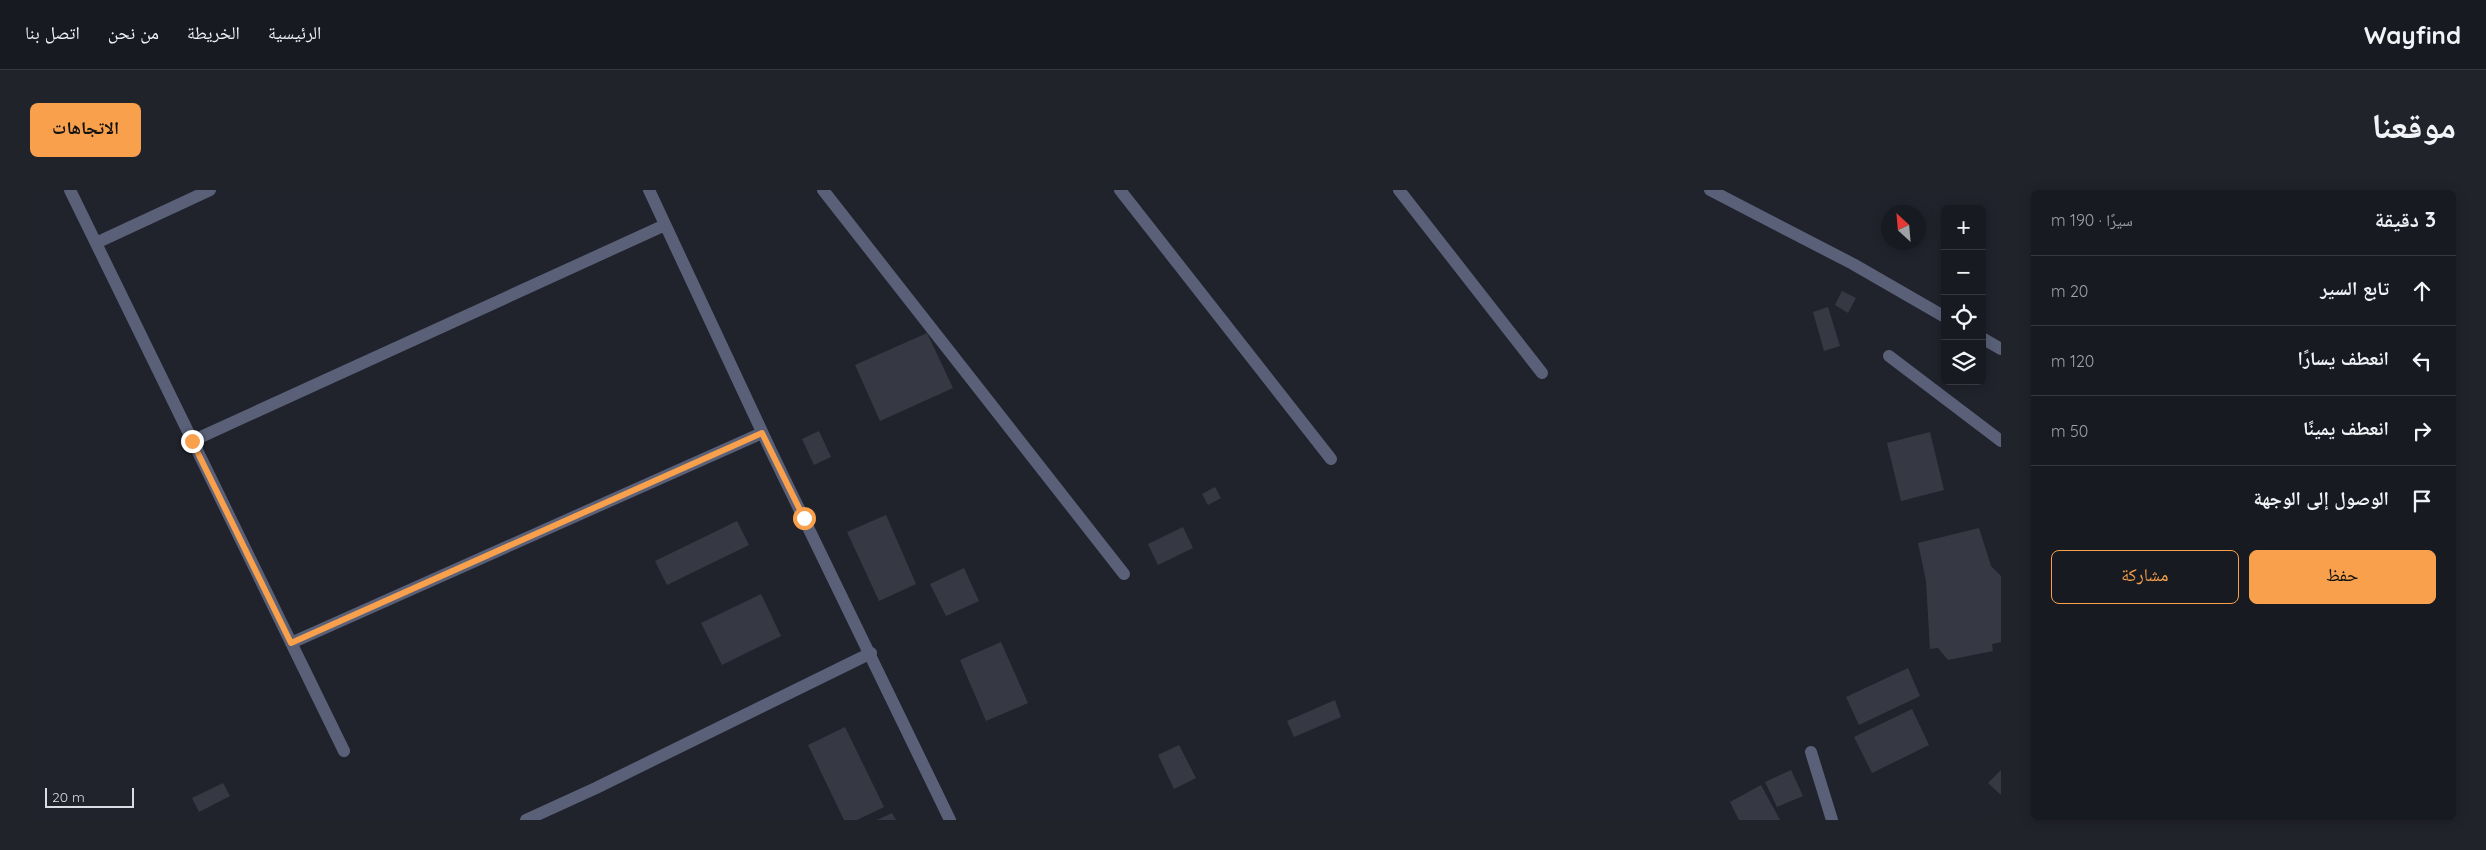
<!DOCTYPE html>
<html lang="ar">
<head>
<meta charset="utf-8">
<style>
	:root { --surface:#181a21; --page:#21232a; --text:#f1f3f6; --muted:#9fa1a5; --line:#36383f; --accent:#f8a04b }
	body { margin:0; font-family:Quicksand,"Noto Naskh Arabic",sans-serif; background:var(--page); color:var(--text); direction:rtl }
	.controls { position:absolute; right:15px; top:15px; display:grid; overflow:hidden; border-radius:8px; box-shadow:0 2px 12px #0003 }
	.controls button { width:45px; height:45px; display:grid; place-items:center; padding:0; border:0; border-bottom:1px solid var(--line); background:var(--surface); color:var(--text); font:25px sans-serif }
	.compass { position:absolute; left:1851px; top:15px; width:45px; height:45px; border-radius:50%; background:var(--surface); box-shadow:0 2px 12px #0003; rotate:334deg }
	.scale { position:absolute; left:15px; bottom:12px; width:89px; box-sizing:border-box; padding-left:5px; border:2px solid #dadce3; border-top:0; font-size:14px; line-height:18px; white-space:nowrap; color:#dadce3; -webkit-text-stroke:4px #20232c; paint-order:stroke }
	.stop { position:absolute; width:15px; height:15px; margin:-11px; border:4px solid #f8a04b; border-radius:50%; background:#fff }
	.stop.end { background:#f8a04b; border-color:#fff; box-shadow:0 1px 5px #0008 }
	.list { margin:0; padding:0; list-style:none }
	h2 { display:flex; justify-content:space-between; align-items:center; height:65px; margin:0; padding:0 20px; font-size:21px }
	h2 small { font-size:16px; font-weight:400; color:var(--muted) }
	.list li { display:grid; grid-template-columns:32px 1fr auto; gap:15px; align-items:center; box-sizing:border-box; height:70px; padding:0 20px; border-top:1px solid var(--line) }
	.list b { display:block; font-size:19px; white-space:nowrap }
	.list em { font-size:16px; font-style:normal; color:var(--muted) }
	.actions { display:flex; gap:10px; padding:15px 20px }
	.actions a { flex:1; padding:11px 0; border:1px solid var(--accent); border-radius:8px; text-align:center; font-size:18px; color:var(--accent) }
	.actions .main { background:var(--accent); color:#111 }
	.icon { flex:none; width:28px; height:28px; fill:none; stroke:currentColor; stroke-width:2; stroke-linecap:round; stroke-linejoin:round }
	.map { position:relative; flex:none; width:1971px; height:630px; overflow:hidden; direction:ltr; border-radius:8px }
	header { display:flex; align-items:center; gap:30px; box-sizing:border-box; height:70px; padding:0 25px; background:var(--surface); border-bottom:1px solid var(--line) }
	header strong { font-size:24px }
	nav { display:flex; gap:28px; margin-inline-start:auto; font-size:18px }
	.intro { display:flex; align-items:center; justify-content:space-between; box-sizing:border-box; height:120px; padding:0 30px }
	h1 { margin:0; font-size:35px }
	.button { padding:12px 22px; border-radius:8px; background:var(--accent); color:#111; font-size:18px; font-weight:700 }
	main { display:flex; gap:30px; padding:0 30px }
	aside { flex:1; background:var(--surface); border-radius:8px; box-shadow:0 2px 12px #0003 }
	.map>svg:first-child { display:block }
	.building { fill:#363943 }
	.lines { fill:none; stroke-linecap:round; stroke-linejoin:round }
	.minor { stroke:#596078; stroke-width:12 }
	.route { stroke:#f8a04b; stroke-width:6 }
</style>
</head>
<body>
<header>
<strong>Wayfind</strong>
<nav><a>الرئيسية</a><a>الخريطة</a><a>من نحن</a><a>اتصل بنا</a></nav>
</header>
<div class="intro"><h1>موقعنا</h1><a class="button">الاتجاهات</a></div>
<main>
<aside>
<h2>3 دقيقة<small>سيرًا · 190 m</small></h2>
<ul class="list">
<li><svg class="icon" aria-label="ahead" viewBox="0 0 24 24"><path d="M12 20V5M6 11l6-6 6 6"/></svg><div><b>تابع السير</b></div><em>20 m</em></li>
<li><svg class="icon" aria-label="left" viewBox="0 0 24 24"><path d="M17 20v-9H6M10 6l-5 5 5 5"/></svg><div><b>انعطف يسارًا</b></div><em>120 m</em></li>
<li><svg class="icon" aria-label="right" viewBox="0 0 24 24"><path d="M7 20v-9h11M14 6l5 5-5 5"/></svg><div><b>انعطف يمينًا</b></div><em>50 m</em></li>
<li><svg class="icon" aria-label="arrive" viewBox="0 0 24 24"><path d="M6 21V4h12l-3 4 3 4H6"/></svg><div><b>الوصول إلى الوجهة</b></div></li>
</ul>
<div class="actions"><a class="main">حفظ</a><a>مشاركة</a></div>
</aside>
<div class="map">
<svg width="1971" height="630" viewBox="0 0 1971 630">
	<rect width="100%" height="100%" fill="#20232c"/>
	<path class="building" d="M1812 101 1826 108 1818 123 1805 115Z
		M1798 117 1810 156 1794 161 1783 122Z
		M897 143 923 198 850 231 825 175Z
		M789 241 801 267 784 275 772 249Z
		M1900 242 1914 300 1871 311 1857 253Z
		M1185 297 1191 308 1178 315 1172 304Z
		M856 325 886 394 849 411 817 342Z
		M707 331 719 355 637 395 625 371Z
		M1153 337 1163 358 1128 375 1118 354Z
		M1949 338 1961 376 1971 386V452L1962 454 1963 461 1918 470 1908 458 1900 459 1896 391 1888 353Z
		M934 378 949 411 916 426 900 394Z
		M731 404 751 446 692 475 671 433Z
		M971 452 998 513 956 531 930 470Z
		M1878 478 1890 506 1829 535 1816 507Z
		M1305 510 1311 527 1264 547 1257 531Z
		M1882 519 1899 555 1842 583 1824 547Z
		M815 537 854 617 827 630H814L778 555Z
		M1149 555 1166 588 1144 599 1128 565Z
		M1761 580 1773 606 1747 617 1735 592Z
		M1971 580V605L1958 593Z
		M193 593 200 606 169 622 162 608Z
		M1731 595 1750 630H1709L1700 612Z
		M862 623 866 630H847Z"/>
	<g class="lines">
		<path class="minor" d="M40 0 314 561
			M619 0 741 261 920 630
			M793 0 1094 384
			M1090 0 1301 269
			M1369 0 1512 183
			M1680 0 1823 74 1915 127
			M66 53 180 0
			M1952 148 1971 159
			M1859 166 1971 251
			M162 251 635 35
			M261 453 732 243
			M1781 562 1802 630
			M496 630 566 598 841 463"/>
	</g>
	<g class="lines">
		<path class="route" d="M162 251 261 453 732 243 774 328"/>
	</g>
</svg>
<div class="controls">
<button>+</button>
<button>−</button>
<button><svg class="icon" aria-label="locate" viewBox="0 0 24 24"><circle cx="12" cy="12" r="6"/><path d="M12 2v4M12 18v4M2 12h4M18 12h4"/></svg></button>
<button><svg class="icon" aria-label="layers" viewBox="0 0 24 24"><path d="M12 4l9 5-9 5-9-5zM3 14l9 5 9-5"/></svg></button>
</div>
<svg class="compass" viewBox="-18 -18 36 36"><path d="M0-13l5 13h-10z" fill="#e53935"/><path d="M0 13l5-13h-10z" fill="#9fa1a5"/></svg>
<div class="scale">20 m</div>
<div class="stop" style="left:774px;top:328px"></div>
<div class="stop end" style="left:162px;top:251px"></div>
</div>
</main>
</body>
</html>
